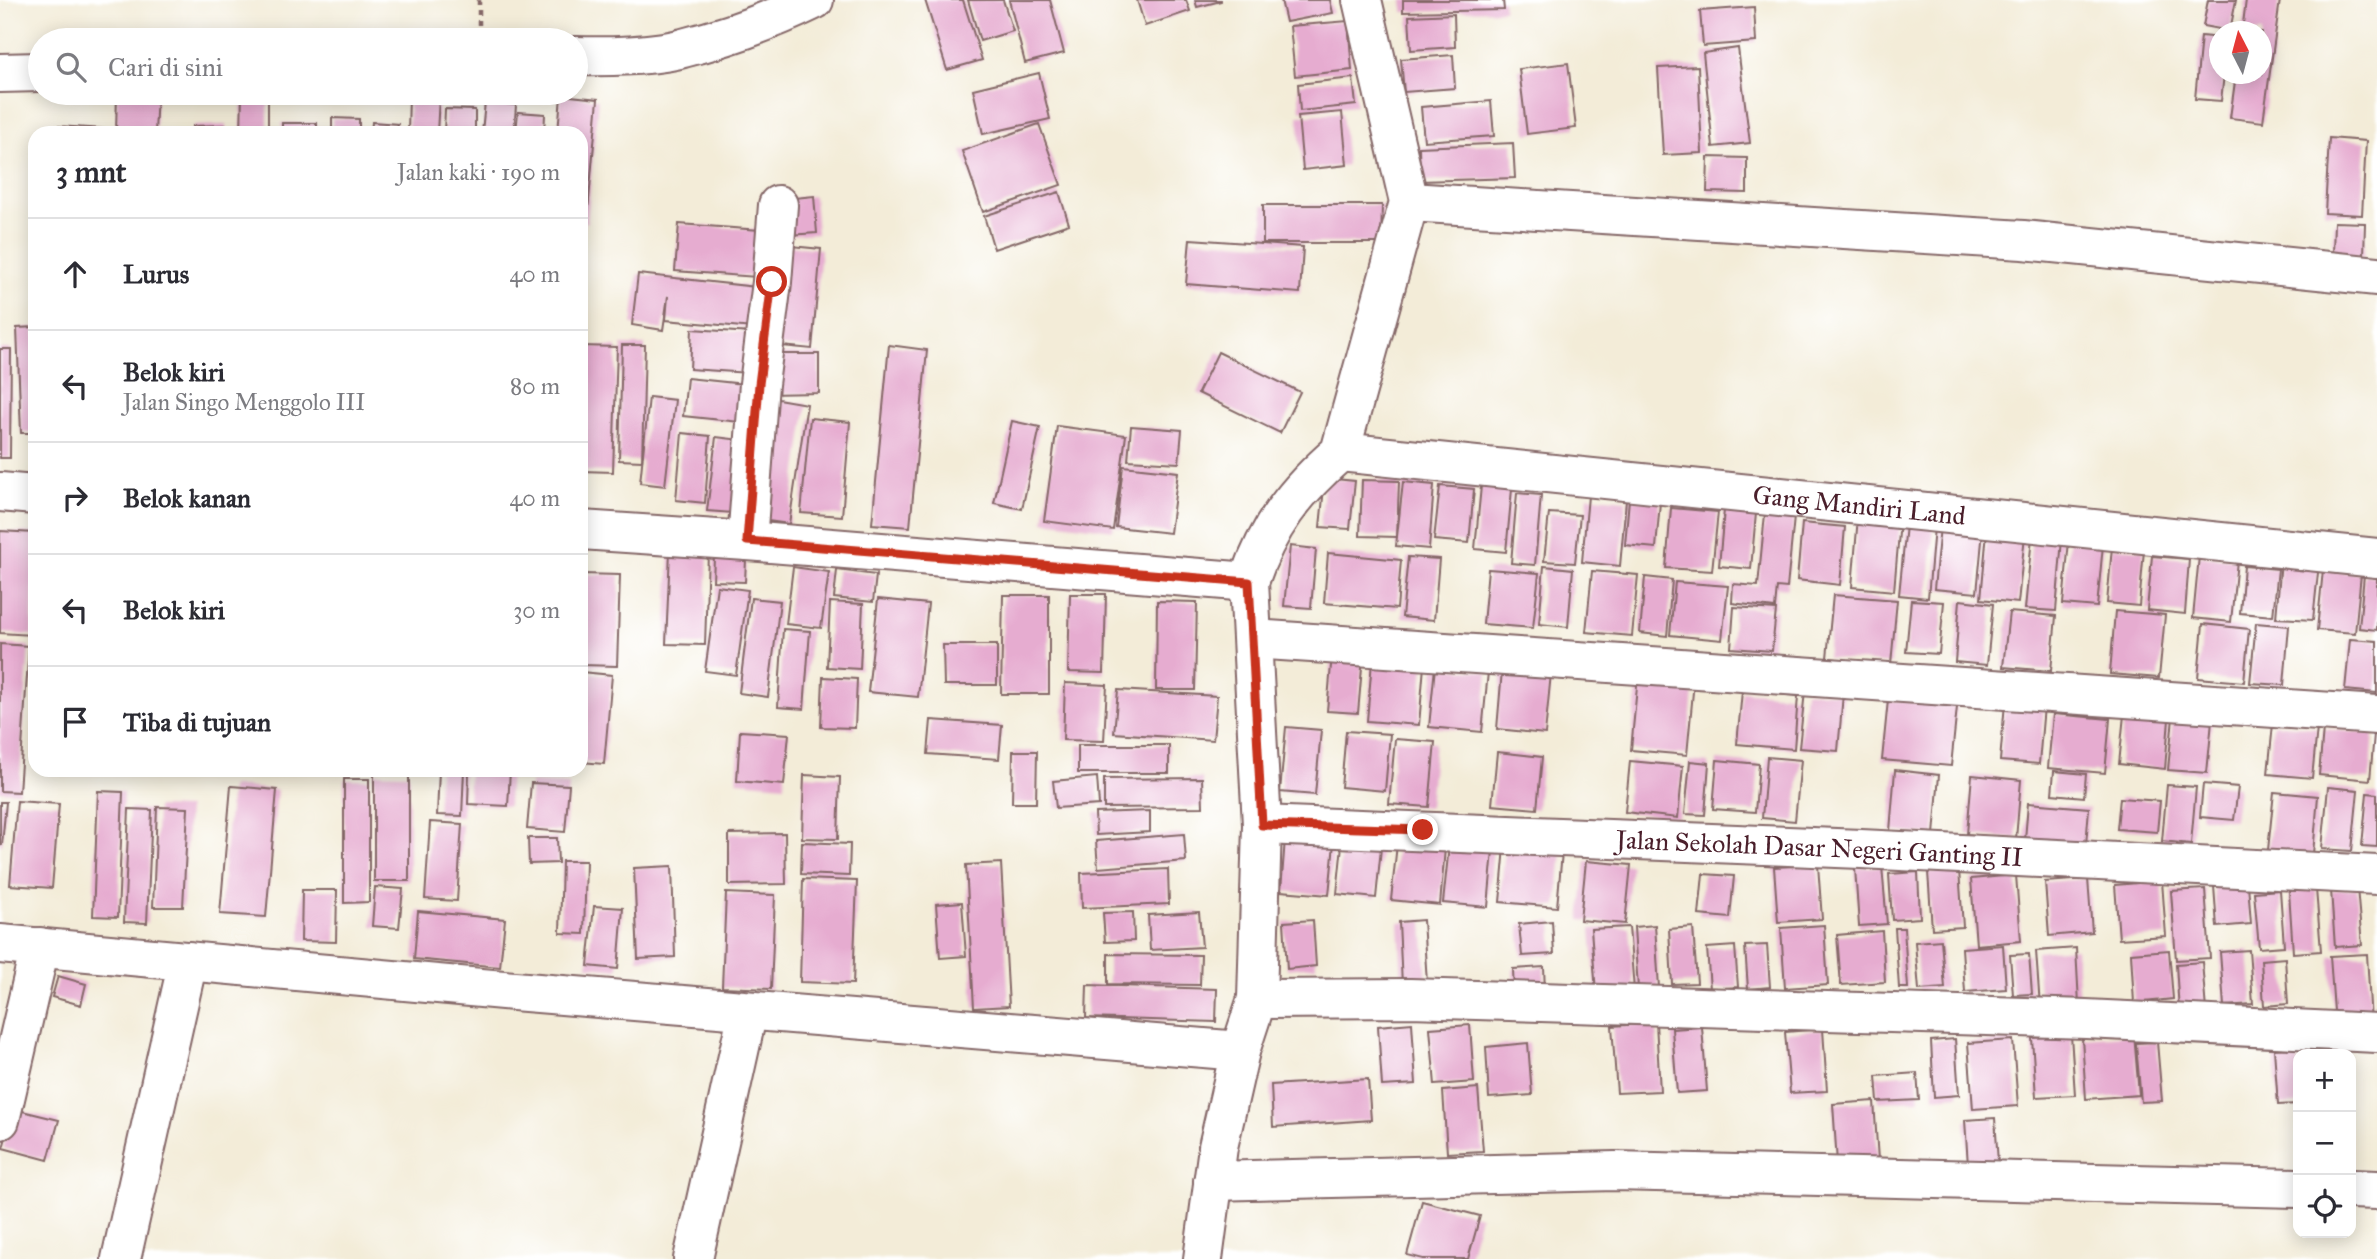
<!DOCTYPE html>
<html lang="id">
<head>
<meta charset="utf-8">
<style>
	:root { --surface:#fff; --page:#f7f7f7; --text:#2b2b33; --muted:#7c7c81; --line:#e1e1e2 }
	body { margin:0; font-family:"IM FELL Great Primer",serif; background:var(--page); color:var(--text) }
	.controls { position:absolute; right:21px; bottom:21px; display:grid; overflow:hidden; border-radius:14px; box-shadow:0 4px 18px #0003 }
	.controls button { width:63px; height:63px; display:grid; place-items:center; padding:0; border:0; border-bottom:2px solid var(--line); background:var(--surface); color:var(--text); font:35px sans-serif }
	.compass { position:absolute; left:2209px; top:21px; width:63px; height:63px; border-radius:50%; background:var(--surface); box-shadow:0 4px 18px #0003; rotate:354deg }
	.stop { position:absolute; width:21px; height:21px; margin:-16px; border:5px solid #c8321e; border-radius:50%; background:#fff }
	.stop.end { background:#c8321e; border-color:#fff; box-shadow:0 2px 7px #0008 }
	.list { margin:0; padding:0; list-style:none }
	h2 { display:flex; justify-content:space-between; align-items:center; height:91px; margin:0; padding:0 28px; font-size:30px }
	h2 small { font-size:23px; font-weight:400; color:var(--muted) }
	.list li { display:grid; grid-template-columns:46px 1fr auto; gap:21px; align-items:center; box-sizing:border-box; height:112px; padding:0 28px; border-top:2px solid var(--line) }
	.list b { display:block; font-size:26px; white-space:nowrap }
	.list p { margin:0; font-size:23px; white-space:nowrap; color:var(--muted) }
	.list em { font-size:23px; font-style:normal; color:var(--muted) }
	.icon { flex:none; width:38px; height:38px; fill:none; stroke:currentColor; stroke-width:2; stroke-linecap:round; stroke-linejoin:round }
	.map { position:relative; flex:none; width:2377px; height:1259px; overflow:hidden }
	.search { position:absolute; background:var(--surface); box-shadow:0 4px 18px #0003; left:28px; top:28px; width:560px; height:77px; display:flex; align-items:center; gap:18px; box-sizing:border-box; padding:0 24px; border-radius:38px; color:var(--muted); font-size:26px }
	.panel { position:absolute; background:var(--surface); box-shadow:0 4px 18px #0003; left:28px; top:126px; width:560px; height:651px; border-radius:21px }
	.map>svg:first-child { display:block }
	.building { fill:#e6acd0 }
	.lines { fill:none; stroke-linecap:round; stroke-linejoin:round }
	.minor-casing { stroke:#856768; stroke-width:42 }
	.path { stroke:#856768; stroke-width:4.5; stroke-dasharray:5 5; stroke-linecap:butt }
	.minor { stroke:#fff; stroke-width:38 }
	.route { stroke:#c8321e; stroke-width:9 }
	.labels { text-anchor:middle; stroke-width:5; stroke-linejoin:round; paint-order:stroke }
	.street-label { font-size:26px; fill:#4a1f2b; stroke:#fff }
</style>
</head>
<body>
<div class="map">
<svg width="2377" height="1259" viewBox="0 0 2377 1259">
	<rect width="100%" height="100%" fill="#fff"/>
	<filter id="ink" filterUnits="userSpaceOnUse"><feTurbulence type="fractalNoise" baseFrequency=".0143" numOctaves="2"/><feDisplacementMap in="SourceGraphic" scale="14" xChannelSelector="R" yChannelSelector="G"/><feConvolveMatrix kernelMatrix="1 2 1 2 8 2 1 2 1" color-interpolation-filters="sRGB"/></filter>
	<filter id="wash" filterUnits="userSpaceOnUse"><feTurbulence type="fractalNoise" baseFrequency=".00686" numOctaves="4" result="noise"/><feDisplacementMap in="SourceGraphic" scale="28" xChannelSelector="R" yChannelSelector="G"/><feGaussianBlur stdDeviation="1.57" result="paint"/><feColorMatrix in="noise" values="0 0 0 0 0 0 0 0 0 0 0 0 0 0 0 0 0 1.4 0 .05"/><feComposite in="paint" operator="in"/></filter>
	<g filter="url(#wash)">
		<rect width="100%" height="100%" fill="#f3ecd8"/>
		<g id="blocks">
			<path class="building" d="M925 0H963L982 60 947 70Z
				M968 0H1003L1013 31 980 41Z
				M1009 0H1050L1064 53 1025 63Z
				M1137 0H1186L1190 11 1145 26Z
				M1195 0H1221V1L1197 7Z
				M1281 0H1330L1333 13 1286 22Z
				M1403 0H1503L1504 10 1403 12Z
				M2208 0H2236L2230 31 2203 26Z
				M2246 0H2280L2263 122 2230 118 2236 74H2262V32H2242Z
				M1754 7 1756 42 1703 46 1700 11Z
				M1454 14 1455 47 1411 50 1409 16Z
				M1348 21 1352 70 1295 76 1290 26Z
				M2201 36 2220 38V74H2224L2221 101 2195 99Z
				M1738 48 1750 143 1713 147 1703 53Z
				M1453 55 1455 88 1404 92 1401 59Z
				M1568 63 1576 128 1527 134 1519 69Z
				M1698 66 1702 153 1663 155 1658 68Z
				M1039 73 1050 119 983 134 973 89Z
				M1353 78 1356 105 1300 111 1298 84Z
				M117 93H157L155 133H116Z
				M242 93H268V133H241Z
				M409 95 439 97 437 133H408Z
				M561 95 598 99 587 222H581V133H558Z
				M1491 101 1494 136 1424 141 1421 107Z
				M485 102 516 105 514 133H482Z
				M445 109 475 110V133H444Z
				M518 112 545 114 544 133H516Z
				M1342 112 1347 165 1303 170 1298 116Z
				M332 118 359 119V133H332Z
				M372 122 398 124 397 133H371Z
				M282 123H317V133H282Z
				M1039 124 1061 185 983 212 962 151Z
				M226 125V133H193V126Z
				M57 126 104 129 103 133H57Z
				M2329 138 2366 141 2362 215 2325 213Z
				M1513 143 1515 178 1420 181 1419 147Z
				M1708 157 1747 158V193L1707 192Z
				M1059 192 1069 224 994 249 984 216Z
				M814 196 817 233 788 235 785 199Z
				M1263 205H1382L1381 243H1263Z
				M2334 222 2365 223 2364 256 2333 255Z
				M679 224 760 230 757 277 675 271Z
				M1190 239 1303 247 1300 293 1186 284Z
				M781 245 821 249 812 349 772 345Z
				M638 274 756 287 753 328 666 320 668 296 663 330 632 325Z
				M35 327V433H21L17 328Z
				M692 329 751 333 749 373 690 369Z
				M622 345H645L642 461 619 460Z
				M889 345 927 350 910 527 872 524Z
				M581 346 617 347 613 472 581 471Z
				M0 349H11L10 458H0Z
				M1218 352 1300 392 1280 433 1198 393Z
				M766 354H819V393L766 394Z
				M687 378 744 384 740 422 683 416Z
				M649 397 675 400 665 486 640 483Z
				M772 398 807 404 789 524 754 519Z
				M810 418 850 422 842 516 801 513Z
				M1012 421 1040 427 1022 509 994 503Z
				M1057 426 1126 435 1113 530 1044 521Z
				M1131 426 1182 430 1179 463 1128 460Z
				M682 433 710 436 705 503 676 500Z
				M716 437 741 440 733 513 707 511Z
				M1123 466 1178 472 1170 533 1116 527Z
				M1325 478 1355 481 1350 529 1320 527Z
				M1362 480 1399 481 1397 537 1360 536Z
				M1403 482 1434 485 1429 549 1396 546Z
				M1440 486 1474 489 1469 543 1434 540Z
				M1481 486 1512 489 1506 552 1475 549Z
				M1517 493 1541 495 1535 565 1511 563Z
				M1588 496 1626 500 1620 566 1582 562Z
				M1629 499 1660 502 1656 548 1625 545Z
				M1671 508 1718 512 1712 571 1666 568Z
				M1724 510 1756 513 1751 569 1719 566Z
				M1549 513 1580 515 1575 563 1544 561Z
				M1765 514 1794 517 1787 588 1777 587 1775 608 1732 603 1733 584 1758 586Z
				M1858 517 1900 521 1894 591 1852 587Z
				M1802 523 1845 527 1840 585 1797 580Z
				M1906 525 1934 527 1928 598 1899 595Z
				M1940 526 1983 530 1977 593 1934 589Z
				M0 531 35 533 32 635 0 633Z
				M1987 531 2025 535 2018 603 1981 599Z
				M2032 537 2062 539 2056 611 2025 609Z
				M2069 541 2103 545 2097 607 2063 604Z
				M1290 546 1316 549 1311 608 1284 606Z
				M2112 547 2144 550 2139 606 2107 603Z
				M670 551 708 552 705 645 666 644Z
				M1328 553 1401 560 1397 609 1324 603Z
				M2152 556 2189 559 2185 614 2147 610Z
				M2199 556 2237 560 2231 622 2193 618Z
				M1408 557 1439 559 1434 620 1402 617Z
				M714 558 746 559 745 582 713 581Z
				M2281 560 2319 563 2313 620 2276 618Z
				M1544 566 1573 569 1568 627 1539 624Z
				M2244 566 2278 569 2273 616 2240 613Z
				M793 567 829 572 821 628 786 624Z
				M1488 569 1539 573 1533 628 1483 624Z
				M837 570 876 575 873 602 834 598Z
				M2323 570 2361 574 2355 633 2317 630Z
				M1592 571 1638 575 1632 636 1586 632Z
				M581 574 620 575 617 666 581 665Z
				M2364 575 2377 576V630L2359 628Z
				M1645 577 1672 580 1667 636 1640 633Z
				M1675 582 1728 586 1722 640 1670 635Z
				M717 586 748 590 736 675 705 671Z
				M1070 594H1106L1104 673 1068 672Z
				M1003 595H1049V694H1001Z
				M1833 595 1897 600 1891 664 1827 658Z
				M751 598 780 601 768 697 739 693Z
				M878 599 928 604 918 697 868 692Z
				M1911 600 1944 602 1939 654 1906 652Z
				M1960 600 1993 604 1987 665 1955 662Z
				M1157 601 1197 602 1195 690H1156Z
				M830 602 863 604 860 669 827 667Z
				M1734 607 1776 610 1772 651 1731 648Z
				M2115 611 2165 615 2159 678 2110 674Z
				M2009 612 2056 616 2051 671 2003 667Z
				M2256 623 2289 626 2284 685 2250 683Z
				M2203 624 2249 629 2244 682 2198 678Z
				M783 629 810 631 804 709 778 707Z
				M2350 639 2377 641V693L2345 690Z
				M0 644 29 646 19 792 0 791Z
				M943 645H997V685H944Z
				M1332 654 1363 656 1358 713 1327 711Z
				M1372 661 1424 666 1419 725 1367 721Z
				M1435 667 1488 672 1482 732 1429 727Z
				M1502 670 1551 673 1545 734 1497 729Z
				M581 672 612 675 604 764 581 762Z
				M1638 676 1694 681 1687 755 1631 750Z
				M823 677 857 679 855 728 821 727Z
				M1065 683 1107 685 1104 741 1063 740Z
				M1118 690 1217 696 1213 740 1114 733Z
				M1742 691 1798 696 1794 749 1737 744Z
				M1805 691 1843 694 1838 751 1799 748Z
				M1888 700 1957 707 1951 766 1882 760Z
				M2005 703 2044 706 2039 764 2000 761Z
				M2053 714 2110 719 2105 773 2048 768Z
				M2124 715 2169 719 2165 769 2119 764Z
				M2173 717 2212 721 2207 773 2168 770Z
				M931 720 1002 725 999 759 928 754Z
				M2273 724 2317 728 2312 778 2268 774Z
				M1286 727 1321 730 1315 795 1280 792Z
				M2323 729 2374 734 2370 780 2319 775Z
				M740 731 789 734 784 785 737 781Z
				M1346 731 1390 734 1385 791 1341 787Z
				M1395 739 1435 742 1429 807 1389 804Z
				M1078 745H1169V773H1078Z
				M1013 751H1037L1036 803H1012Z
				M1497 752 1542 757 1537 809 1492 805Z
				M1767 757 1801 760 1795 821 1762 818Z
				M1717 760 1759 764 1755 812 1713 809Z
				M1630 761 1683 766 1678 818 1625 812Z
				M1690 761 1709 763 1705 815 1685 814Z
				M439 770H464L462 816 437 815Z
				M469 770H510L508 806 468 804Z
				M1895 770 1939 775 1934 835 1890 831Z
				M2054 771 2086 774 2084 797 2052 794Z
				M374 773 409 774V881H374Z
				M804 775 840 777 838 839 802 838Z
				M1972 775 2021 780 2016 839 1967 834Z
				M1097 777 1099 805 1056 808 1053 781Z
				M1202 778 1203 807 1104 808V779Z
				M344 779H369V902L344 903Z
				M531 783 569 785 565 832 527 829Z
				M2203 784 2238 787 2234 820 2200 817Z
				M2167 785 2196 787 2191 844 2162 841Z
				M231 786 277 790 266 917 220 914Z
				M2328 787 2358 790 2352 851 2322 849Z
				M98 791 123 792 118 917 93 916Z
				M2274 792 2318 796 2313 854 2268 850Z
				M2367 793 2377 794V847L2362 846Z
				M2120 798 2160 801 2157 832 2117 829Z
				M17 801 59 804 52 888 10 885Z
				M0 802H6L2 845H0Z
				M2028 803 2089 808 2086 845 2025 840Z
				M157 807 188 808 183 907H153Z
				M129 809 152 810 147 923 124 922Z
				M1150 811V832L1096 835 1095 813Z
				M430 822 462 824 457 901 425 899Z
				M785 833 786 884 729 885V834Z
				M1184 834 1186 861 1098 868 1096 841Z
				M528 838H557L558 863 529 864Z
				M1285 839 1334 843 1329 895 1281 891Z
				M802 842 850 844 849 876 801 874Z
				M1397 844 1445 848 1440 905 1391 900Z
				M1342 845 1381 848 1376 898 1337 894Z
				M1449 846 1493 850 1488 907 1443 903Z
				M1505 847 1562 852 1557 907 1500 902Z
				M562 861H586L584 934 560 933Z
				M1586 861 1631 865 1625 924 1580 920Z
				M1001 863 1009 1006 974 1008 966 865Z
				M1818 865 1822 919 1778 922 1774 867Z
				M672 866 675 957 638 959 634 868Z
				M1882 866 1887 924 1859 926 1855 868Z
				M1168 869 1169 904 1082 908 1081 873Z
				M1959 870 1963 927 1932 929 1928 872Z
				M1918 872 1920 918 1892 920 1889 874Z
				M1703 874 1734 876 1730 918 1699 915Z
				M2016 875 2021 941 1976 945 1971 879Z
				M803 879 857 881 853 984 800 982Z
				M2088 879 2092 932 2049 936 2045 882Z
				M2162 881 2166 936 2119 939 2115 885Z
				M2248 884 2251 924 2217 927 2214 886Z
				M375 887 403 889 399 928 372 926Z
				M2357 888 2362 945 2335 947 2331 890Z
				M2205 889 2210 958 2176 960 2171 891Z
				M2316 889 2321 951 2293 953 2289 891Z
				M302 890H337L336 942 301 941Z
				M2280 890 2284 946 2259 948 2254 892Z
				M726 893 775 895 771 989 722 987Z
				M962 902 966 956 940 958 936 904Z
				M594 906 623 908 618 969 588 966Z
				M418 911 505 919 500 967 414 959Z
				M1133 912 1134 941 1105 942 1103 913Z
				M1199 912 1202 947 1150 950 1148 915Z
				M1313 920 1316 966 1287 969 1284 922Z
				M1423 920 1427 983 1402 985 1399 922Z
				M1552 921 1554 954 1522 956 1519 924Z
				M1655 925 1659 988 1638 989 1634 927Z
				M1824 925 1828 985 1785 988 1781 928Z
				M1629 927 1634 990 1596 992 1591 929Z
				M1693 927 1697 983 1672 984 1669 929Z
				M1895 928H1904L1908 988H1899Z
				M1882 931 1885 982 1841 985 1837 935Z
				M1941 940 1945 988 1919 990 1915 942Z
				M1767 945 1770 987 1748 989 1745 946Z
				M2003 945 2006 989 1965 992 1962 948Z
				M1735 946 1738 987 1710 989 1707 948Z
				M2076 948 2079 1004 2040 1007 2036 951Z
				M2169 950 2173 999 2134 1003 2131 953Z
				M2249 950 2253 1004 2224 1006 2220 952Z
				M1108 954 1201 955 1200 985 1108 984Z
				M2029 954 2032 994 2013 995 2010 955Z
				M2367 954 2371 1023 2335 1025 2330 956Z
				M2285 958 2288 1004 2264 1006 2261 960Z
				M2202 962 2206 1010 2179 1012 2176 964Z
				M1544 967 1545 991 1514 993 1513 969Z
				M58 976 86 984 81 1005 52 997Z
				M1087 985 1217 989 1216 1022 1086 1018Z
				M1412 1023 1416 1084 1382 1086 1378 1026Z
				M1656 1023 1660 1091 1617 1093 1612 1026Z
				M1470 1025 1474 1082 1435 1085 1430 1028Z
				M1702 1027 1707 1091 1677 1093 1672 1029Z
				M1823 1029 1827 1091 1790 1093 1785 1032Z
				M2134 1034 2139 1095 2086 1099 2082 1038Z
				M2071 1035 2075 1095 2036 1097 2032 1038Z
				M1955 1039 1959 1095 1934 1097 1931 1041Z
				M2013 1040 2018 1106 1973 1109 1968 1043Z
				M2157 1042 2162 1101 2141 1102 2136 1043Z
				M1528 1043 1532 1095 1489 1098 1486 1047Z
				M2314 1046V1054H2298V1104L2278 1105 2274 1049Z
				M1917 1073 1919 1100 1878 1102 1876 1076Z
				M1368 1079 1371 1120 1273 1127 1271 1085Z
				M1478 1088 1483 1151 1447 1153 1443 1091Z
				M1874 1101 1878 1160 1837 1163 1833 1104Z
				M14 1109 59 1120 48 1160 3 1148Z
				M1995 1118 1998 1163 1968 1165 1965 1120Z
				M1422 1201 1480 1216 1468 1259H1423L1407 1255Z"/>
		</g>
	</g>
	<g filter="url(#ink)">
		<use href="#blocks" fill-opacity="0" stroke="#856768" stroke-width="2"/>
		<g class="lines">
			<defs>
				<g id="minor">
					<path d="M576 56C605 57 655 56 683 48 727 37 773 20 814 0"/>
					<path d="M0 73 40 72"/>
					<path d="M1409 202 2023 240 2377 276"/>
					<path id="s1" d="M1340 452 2377 558"/>
					<path d="M0 492 35 495"/>
					<path d="M581 530 747 541 1249 582"/>
					<path d="M747 541 759 384 772 282 778 205"/>
					<path d="M1253 639 2377 715"/>
					<path id="s2" d="M1262 825 1861 849 2377 875"/>
					<path d="M0 944 514 991 1240 1051"/>
					<path d="M1257 999 1410 998 2086 1019 2377 1033"/>
					<path d="M0 1120 40 947"/>
					<path d="M1213 1181 1615 1171 2298 1188"/>
					<path d="M2351 1189 2377 1190"/>
					<path d="M121 1259 188 961"/>
					<path d="M693 1259 748 1011"/>
					<path d="M1203 1259 1218 1147 1240 1051 1257 999 1262 825 1249 582C1268 526 1295 491 1340 452L1409 202 1362 0"/>
				</g>
			</defs>
			<use href="#minor" class="minor-casing"/>
			<path class="path" d="M479 0V40"/>
			<use href="#minor" class="minor"/>
		</g>
	</g>
	<g class="lines" filter="url(#ink)">
		<path class="route" d="M772 282 759 384 747 541 1249 582 1262 825 1423 830"/>
	</g>
	<g class="labels">
		<g class="street-label">
			<text dy="9" stroke="none"><textPath href="#s1" startOffset="522">Gang Mandiri Land</textPath></text>
			<text dy="9" stroke="none"><textPath href="#s2" startOffset="558">Jalan Sekolah Dasar Negeri Ganting II</textPath></text>
		</g>
	</g>
</svg>
<div class="controls">
<button>+</button>
<button>−</button>
<button><svg class="icon" aria-label="locate" viewBox="0 0 24 24"><circle cx="12" cy="12" r="6"/><path d="M12 2v4M12 18v4M2 12h4M18 12h4"/></svg></button>
</div>
<svg class="compass" viewBox="-18 -18 36 36"><path d="M0-13l5 13h-10z" fill="#e53935"/><path d="M0 13l5-13h-10z" fill="#7c7c81"/></svg>
<div class="stop" style="left:772px;top:282px"></div>
<div class="stop end" style="left:1423px;top:830px"></div>
<div class="search"><svg class="icon" aria-label="search" viewBox="0 0 24 24"><circle cx="10" cy="10" r="6"/><path d="M15 15l6 6"/></svg>Cari di sini</div>
<section class="panel">
<h2>3 mnt<small>Jalan kaki · 190 m</small></h2>
<ul class="list">
<li><svg class="icon" aria-label="ahead" viewBox="0 0 24 24"><path d="M12 20V5M6 11l6-6 6 6"/></svg><div><b>Lurus</b></div><em>40 m</em></li>
<li><svg class="icon" aria-label="left" viewBox="0 0 24 24"><path d="M17 20v-9H6M10 6l-5 5 5 5"/></svg><div><b>Belok kiri</b><p>Jalan Singo Menggolo III</p></div><em>80 m</em></li>
<li><svg class="icon" aria-label="right" viewBox="0 0 24 24"><path d="M7 20v-9h11M14 6l5 5-5 5"/></svg><div><b>Belok kanan</b></div><em>40 m</em></li>
<li><svg class="icon" aria-label="left" viewBox="0 0 24 24"><path d="M17 20v-9H6M10 6l-5 5 5 5"/></svg><div><b>Belok kiri</b></div><em>30 m</em></li>
<li><svg class="icon" aria-label="arrive" viewBox="0 0 24 24"><path d="M6 21V4h12l-3 4 3 4H6"/></svg><div><b>Tiba di tujuan</b></div></li>
</ul>
</section>
</div>
</body>
</html>
